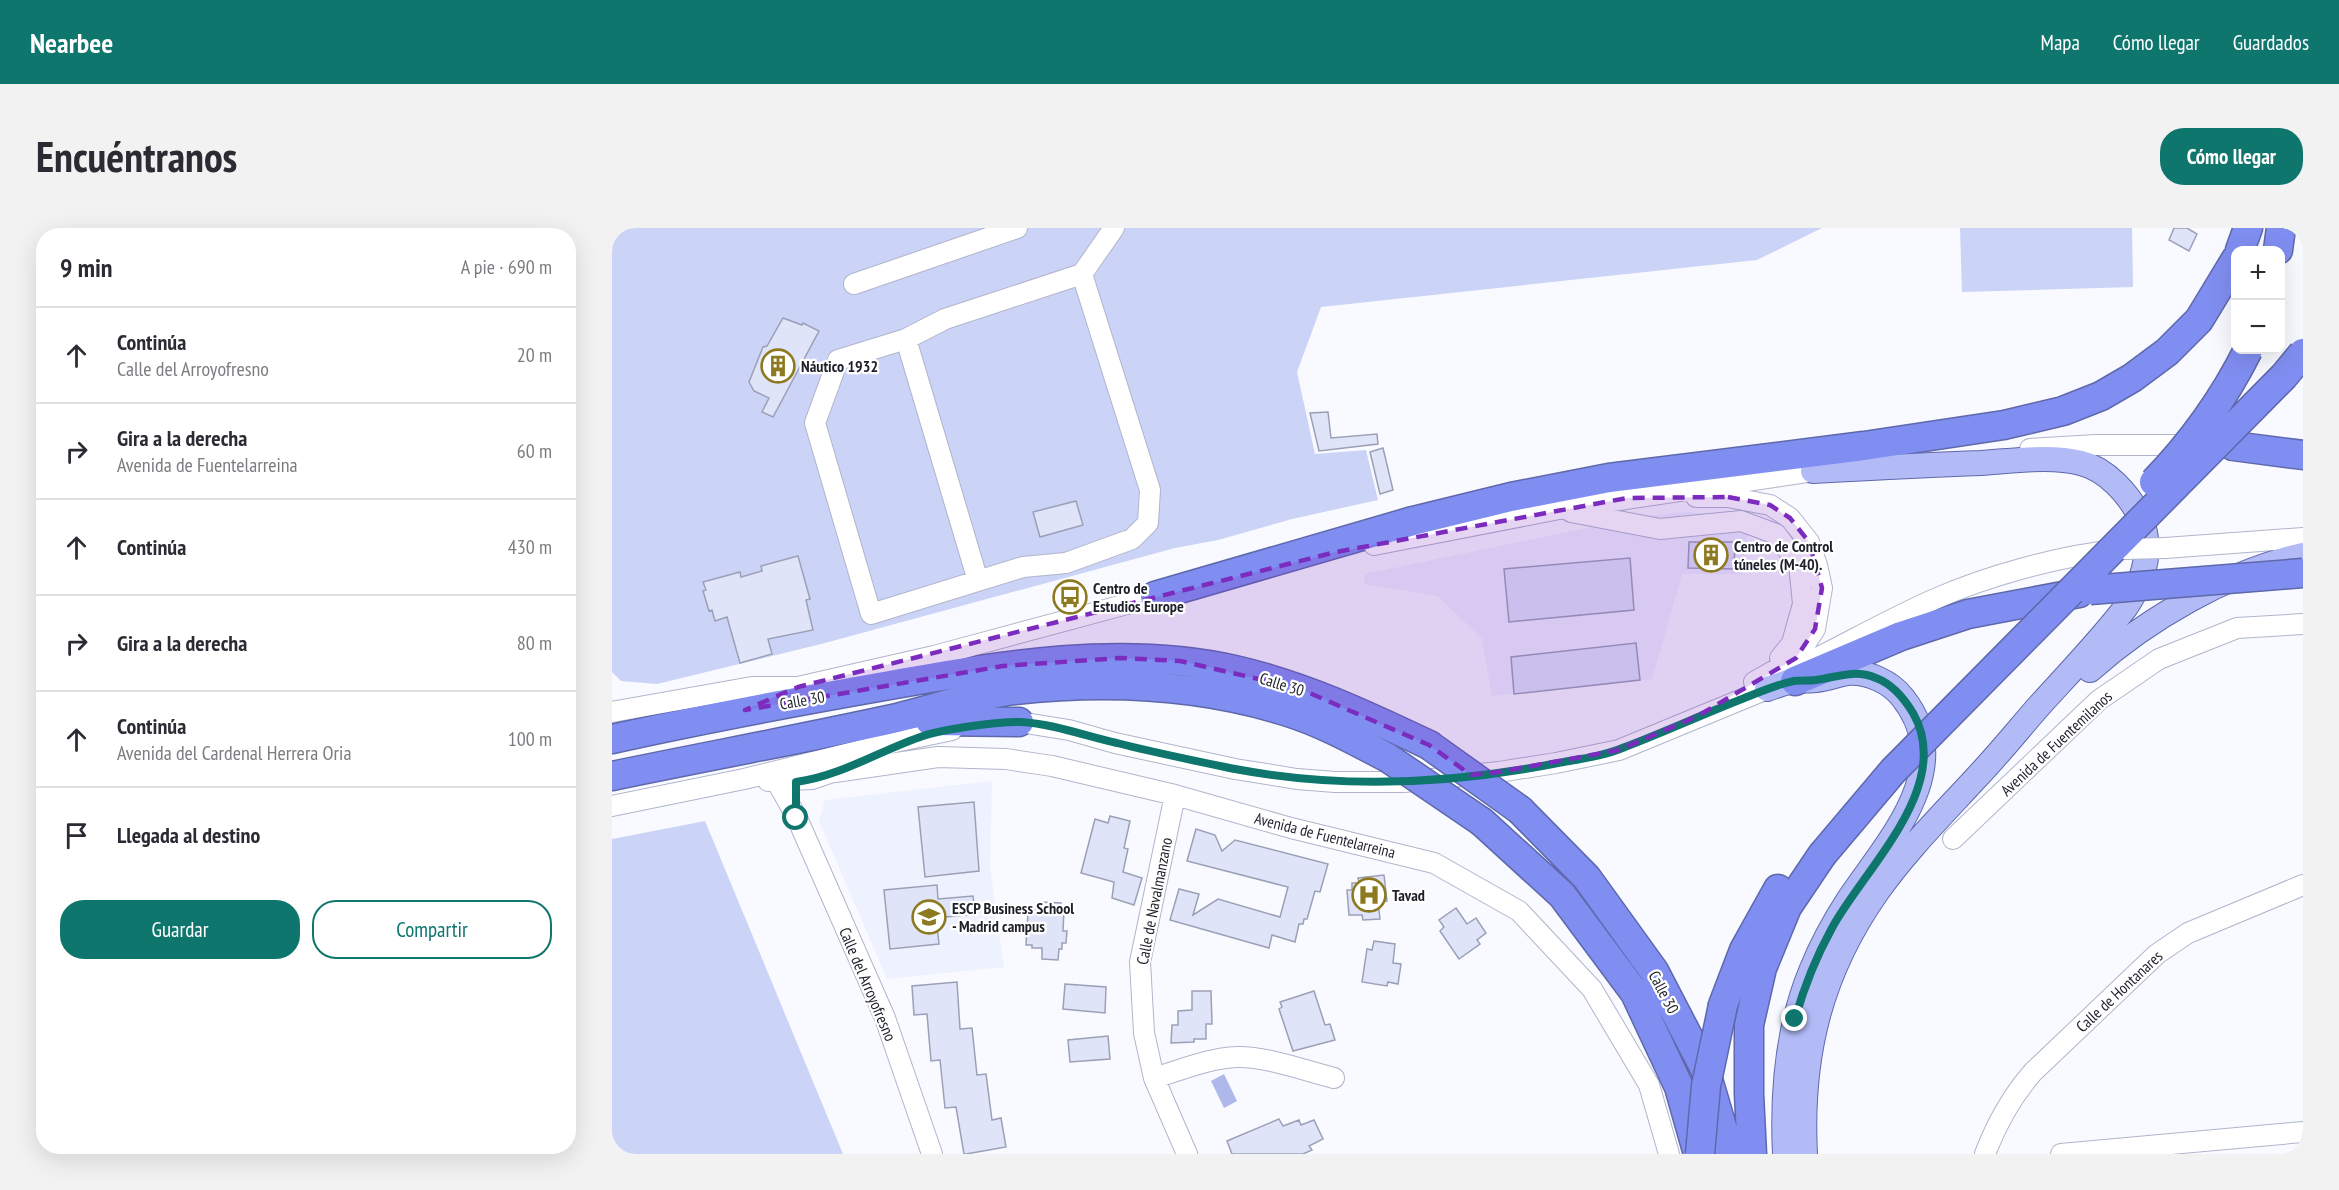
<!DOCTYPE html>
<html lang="es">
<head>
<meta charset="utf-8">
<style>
	:root { --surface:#fff; --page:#f2f2f3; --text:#2b2b33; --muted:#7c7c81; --line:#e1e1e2; --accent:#0f766e }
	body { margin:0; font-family:"PT Sans Narrow",sans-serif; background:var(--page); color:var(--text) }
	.controls { position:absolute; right:18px; top:18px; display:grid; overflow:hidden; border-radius:12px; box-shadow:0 6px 24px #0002 }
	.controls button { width:54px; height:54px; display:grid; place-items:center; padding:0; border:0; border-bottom:2px solid var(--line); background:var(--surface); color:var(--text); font:30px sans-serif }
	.stop { position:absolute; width:18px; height:18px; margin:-14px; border:4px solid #0f766e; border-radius:50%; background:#fff }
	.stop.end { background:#0f766e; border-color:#fff; box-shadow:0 2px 6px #0008 }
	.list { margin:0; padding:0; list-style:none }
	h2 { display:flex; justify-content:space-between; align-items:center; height:78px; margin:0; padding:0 24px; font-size:26px }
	h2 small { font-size:20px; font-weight:400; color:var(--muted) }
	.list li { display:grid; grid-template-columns:39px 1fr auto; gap:18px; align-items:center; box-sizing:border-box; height:96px; padding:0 24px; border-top:2px solid var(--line) }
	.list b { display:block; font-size:22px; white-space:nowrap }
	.list p { margin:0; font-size:20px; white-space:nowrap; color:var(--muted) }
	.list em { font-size:20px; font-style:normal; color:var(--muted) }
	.actions { display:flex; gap:12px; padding:18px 24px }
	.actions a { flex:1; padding:14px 0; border:2px solid var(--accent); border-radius:24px; text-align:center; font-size:21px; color:var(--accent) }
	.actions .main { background:var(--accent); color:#fff }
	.icon { flex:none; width:33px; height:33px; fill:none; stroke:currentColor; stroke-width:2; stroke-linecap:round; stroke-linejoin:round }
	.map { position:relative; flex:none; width:1691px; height:926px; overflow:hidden; border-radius:24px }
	header { display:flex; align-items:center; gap:36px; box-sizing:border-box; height:84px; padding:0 30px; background:var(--accent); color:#fff }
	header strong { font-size:28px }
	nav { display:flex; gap:33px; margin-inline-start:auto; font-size:21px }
	.intro { display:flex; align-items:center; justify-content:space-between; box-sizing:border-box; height:144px; padding:0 36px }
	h1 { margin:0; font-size:42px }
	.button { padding:15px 27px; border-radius:24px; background:var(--accent); color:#fff; font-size:21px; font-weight:700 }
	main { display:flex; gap:36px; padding:0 36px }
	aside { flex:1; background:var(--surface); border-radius:24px; box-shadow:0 6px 24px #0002 }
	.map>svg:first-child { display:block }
	.built { fill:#eef1fe }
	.green { fill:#cbd3f7 }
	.water { fill:#aeb8eb }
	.building { fill:#dfe4f9; stroke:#9ba0b7; stroke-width:1.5 }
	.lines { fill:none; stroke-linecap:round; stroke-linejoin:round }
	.minor-casing { stroke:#b0b5cc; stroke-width:22 }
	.major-casing { stroke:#5e68ab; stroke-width:26 }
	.highway-casing { stroke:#5e68ab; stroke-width:31 }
	.minor { stroke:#fff; stroke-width:20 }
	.major { stroke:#b3bbf7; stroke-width:24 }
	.highway { stroke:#808ef1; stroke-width:28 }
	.minor-bridge-casing { stroke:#b0b5cc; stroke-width:22; stroke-linecap:butt }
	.highway-bridge-casing { stroke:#5e68ab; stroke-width:31; stroke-linecap:butt }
	.minor-bridge { stroke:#fff; stroke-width:20 }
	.highway-bridge { stroke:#808ef1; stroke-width:28 }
	.route { stroke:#0f766e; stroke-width:8 }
	.marked { fill:#7b2cbf; fill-opacity:0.2; stroke:#7b2cbf; stroke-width:4.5; stroke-dasharray:12 8; stroke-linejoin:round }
	.labels { text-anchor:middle; stroke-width:4.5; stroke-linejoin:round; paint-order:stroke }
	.poi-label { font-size:16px; font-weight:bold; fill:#1f212a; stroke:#fff; text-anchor:start }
	.street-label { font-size:16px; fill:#1f212a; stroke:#fff }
</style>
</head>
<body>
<header>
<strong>Nearbee</strong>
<nav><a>Mapa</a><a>Cómo llegar</a><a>Guardados</a></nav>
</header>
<div class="intro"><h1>Encuéntranos</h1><a class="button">Cómo llegar</a></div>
<main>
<aside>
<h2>9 min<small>A pie · 690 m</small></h2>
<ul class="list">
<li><svg class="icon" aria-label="ahead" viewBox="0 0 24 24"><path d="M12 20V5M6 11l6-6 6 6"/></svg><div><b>Continúa</b><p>Calle del Arroyofresno</p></div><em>20 m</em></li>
<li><svg class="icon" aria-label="right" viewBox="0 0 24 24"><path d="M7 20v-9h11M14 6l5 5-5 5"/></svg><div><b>Gira a la derecha</b><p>Avenida de Fuentelarreina</p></div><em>60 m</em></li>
<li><svg class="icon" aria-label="ahead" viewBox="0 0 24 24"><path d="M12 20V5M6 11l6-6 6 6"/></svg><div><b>Continúa</b></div><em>430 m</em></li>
<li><svg class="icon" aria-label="right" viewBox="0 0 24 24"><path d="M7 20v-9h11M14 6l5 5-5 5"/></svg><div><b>Gira a la derecha</b></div><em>80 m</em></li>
<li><svg class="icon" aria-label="ahead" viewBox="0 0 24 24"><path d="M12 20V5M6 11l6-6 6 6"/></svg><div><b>Continúa</b><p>Avenida del Cardenal Herrera Oria</p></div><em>100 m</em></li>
<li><svg class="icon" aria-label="arrive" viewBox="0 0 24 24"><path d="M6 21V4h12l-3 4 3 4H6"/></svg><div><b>Llegada al destino</b></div></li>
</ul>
<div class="actions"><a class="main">Guardar</a><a>Compartir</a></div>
</aside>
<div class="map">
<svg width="1691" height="926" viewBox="0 0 1691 926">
	<rect width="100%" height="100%" fill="#f9faff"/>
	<path class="built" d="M1073 284 1137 289 1131 346H1070L1040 451 880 468 870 411 826 368 752 356 753 346 1032 288Z
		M380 553 378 639 392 739 275 751 207 593 213 572Z"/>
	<path class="green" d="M0 0H1210L1145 32 709 79 685 144 703 226 754 222 766 272 680 291 606 312 563 320 213 415 45 456 9 453 0 444Z
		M1348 0H1520L1521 59 1350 64Z
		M93 593 231 926H0V611Z"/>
	<path class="water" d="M612 846 625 873 612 880 599 853Z"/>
	<path class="building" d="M1562 0H1575L1585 6 1577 23 1557 12Z
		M171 90 190 97 191 95 207 103 161 189 150 184 157 170 142 163 137 154 151 119 155 118Z
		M716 184 719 210 765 206 766 216 707 223 698 185Z
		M771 220 781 262 768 266 758 224Z
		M464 273 471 297 428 309 421 284Z
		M1077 314H1123L1122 341 1076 340Z
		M186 328 198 371 194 372 201 402 156 411 160 426 128 435 115 389 103 393 100 382 97 383 91 363 94 362 91 354 128 344 129 349 150 343 149 338Z
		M1018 330 1022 382 897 394 892 341Z
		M1024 415 1028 452 902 466 899 429Z
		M362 574 367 643 313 649 306 579Z
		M498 588 518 593 512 620 516 621 511 644 530 650 522 677 500 670 502 654 469 645 483 591 496 595Z
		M584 601 603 607 610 623 623 612 716 636 708 664 703 663 695 691H692L691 696H687L683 714 660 707 657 720 558 692 567 661 587 666 581 687 606 671 668 689 676 659 575 633Z
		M772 647 775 673 766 674 768 691 751 692 750 687H737L735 662H740V655H747L746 650Z
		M325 657 326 671 361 668 363 686 324 690 327 716 278 721 272 662Z
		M429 674 449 675 448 683H452L451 703H455L454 715H450V721H447L446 732 430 731V720H420V717H414L416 685H421L422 682H428Z
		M844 680 855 696 864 690 874 705 865 712 868 716 847 731 828 703 832 699 827 692Z
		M762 713 783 716 781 735 789 736 786 756 776 754 775 758 750 754 755 721 760 722Z
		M345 754 348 801 360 800 365 847 374 846 380 892 389 890 394 919 354 926H352L344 879 333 880 328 832 319 833 315 786 302 787 300 758Z
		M453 756 494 759 493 785 451 781Z
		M580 763H599L600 796H594V811H582V814L559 815 560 797H566V783L580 782Z
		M702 763 713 797 718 796 723 812 681 823 667 781 670 779 668 774Z
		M496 808 498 831 458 834 456 812Z
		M667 891 671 898 687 892 689 897 702 892 711 911 697 918 700 922 691 926H620L615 913Z"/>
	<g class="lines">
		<defs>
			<path id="minor" d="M470 46 538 262 536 295 520 311 454 335 411 339 259 386 203 195 226 132 294 111 333 91 470 46 502 0
				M242 56 405 0
				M294 111 366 353
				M1418 221 1484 217H1583
				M1084 269H1116L1158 277 1178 290 1197 314 1205 337 1210 360 1203 401 1184 430 1142 454
				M959 284 1048 301 1129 293 1164 306 1187 337 1191 376 1180 415 1168 430
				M762 317 947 281 1215 241
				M1553 320 1691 310
				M1203 431C1243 411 1282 389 1323 371 1375 348 1447 328 1504 322
				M0 484 140 459H186L322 428 556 365
				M396 495 407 494 457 502 503 515 623 541 685 551 723 554H792L887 544 944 535 1007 522 1155 461 1166 454
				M223 544 326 529 394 531 440 538 563 567 679 600 822 635 907 683 980 761 1037 857 1057 926
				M156 553 200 551 235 539
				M165 554 185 590 273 790 320 926
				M563 567 528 734 532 805 542 850 575 926
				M0 578 132 551 283 514 340 502
				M1341 611 1487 472 1547 431 1625 400 1691 396
				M542 850C569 842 597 830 625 829 653 828 694 843 722 850
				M1373 926C1384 897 1400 868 1421 844L1545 726 1576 705 1691 657
				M1449 926 1691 904"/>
			<path id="major" d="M1478 442C1535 391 1616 344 1691 327
				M1155 461C1165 458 1176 453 1186 452 1192 452 1198 453 1204 452 1214 451 1225 447 1235 445 1255 443 1279 454 1291 470 1346 540 1276 613 1237 671 1222 694 1209 718 1199 743 1175 801 1170 864 1173 926
				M1193 926C1188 828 1208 745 1265 664 1294 623 1330 587 1364 550 1386 527 1406 502 1427 478 1456 446 1487 414 1514 379 1532 352 1542 321 1528 289 1517 266 1494 241 1469 235 1438 227 1402 233 1369 235 1313 237 1257 240 1201 243"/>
			<path id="highway" d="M1628 22 1636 0
				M1666 22 1669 0
				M1621 218 1691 227
				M543 368 801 293 899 269 997 250 1252 218 1392 197 1451 183 1489 168 1520 150 1555 124 1587 92 1624 31
				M1183 453 1289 408 1356 386 1467 365
				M318 493 407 494
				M0 511C90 491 181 474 272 458 386 438 508 416 623 442 692 458 754 487 817 517
				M0 548C92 529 184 512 276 492 313 484 357 468 395 463 488 452 582 455 673 483 709 494 742 512 776 530
				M908 582 975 650 1042 743 1093 841 1118 926
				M870 594 950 667 1023 765 1067 859 1086 926
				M1111 777 1132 722 1166 661
				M1140 926 1137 866V797L1150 740 1175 679 1210 627"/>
		</defs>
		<use href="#minor" class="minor-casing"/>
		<use href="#major" class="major-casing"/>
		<use href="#highway" class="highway-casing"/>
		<use href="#minor" class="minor"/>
		<use href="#major" class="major"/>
		<use href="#highway" class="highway"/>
		<defs>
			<path id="minor-bridge" d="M1512 321 1553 320"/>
			<path id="highway-bridge" d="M1542 254C1580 215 1612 170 1636 122
				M1478 362 1691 345
				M817 517 908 582
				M776 530 870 594
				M1210 627 1281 543 1672 148 1691 125
				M1088 926 1094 858 1111 777"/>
		</defs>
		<use href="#minor-bridge" class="minor-bridge-casing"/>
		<use href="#highway-bridge" class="highway-bridge-casing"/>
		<use href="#minor-bridge" class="minor-bridge"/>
		<use href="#highway-bridge" class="highway-bridge"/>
	</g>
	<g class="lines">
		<path class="route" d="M184 590V554C229 548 269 522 311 508 332 501 388 493 409 494 442 496 473 508 505 515 544 525 584 533 623 541 730 561 840 556 946 535 968 531 992 528 1013 519 1050 505 1087 488 1125 473 1143 466 1162 457 1182 453 1189 452 1197 453 1204 452 1225 449 1243 441 1264 450 1280 456 1292 470 1301 485 1343 558 1252 641 1220 700 1204 729 1192 759 1183 791"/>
	</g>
	<path class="marked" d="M1116 269 1158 277 1178 290 1197 314 1210 360 1203 401 1184 430 1084 489 1007 522 887 544 859 547 817 517 686 460 568 433 508 430 391 438 133 482 186 459 724 324 1015 270Z"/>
	<defs>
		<symbol id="building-ring" viewBox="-11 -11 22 22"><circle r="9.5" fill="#fff" stroke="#8d791f" stroke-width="1.5"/><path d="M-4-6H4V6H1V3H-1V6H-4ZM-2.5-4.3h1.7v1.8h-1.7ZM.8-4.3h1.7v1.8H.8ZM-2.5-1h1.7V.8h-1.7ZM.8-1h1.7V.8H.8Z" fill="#8d791f"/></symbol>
		<symbol id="bus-ring" viewBox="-11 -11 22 22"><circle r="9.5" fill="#fff" stroke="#8d791f" stroke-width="1.5"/><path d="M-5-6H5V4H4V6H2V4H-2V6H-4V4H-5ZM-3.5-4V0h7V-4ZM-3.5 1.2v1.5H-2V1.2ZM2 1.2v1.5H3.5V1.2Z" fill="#8d791f"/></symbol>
		<symbol id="hospital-ring" viewBox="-11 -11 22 22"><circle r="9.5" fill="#fff" stroke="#8d791f" stroke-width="1.5"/><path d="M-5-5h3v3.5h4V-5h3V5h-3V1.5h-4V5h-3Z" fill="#8d791f"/></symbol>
		<symbol id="university-ring" viewBox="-11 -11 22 22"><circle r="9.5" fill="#fff" stroke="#8d791f" stroke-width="1.5"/><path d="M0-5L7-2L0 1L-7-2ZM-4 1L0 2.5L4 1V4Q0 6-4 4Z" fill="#8d791f"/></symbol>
	</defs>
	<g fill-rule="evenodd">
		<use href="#building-ring" x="147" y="119" width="38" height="38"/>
		<use href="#building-ring" x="1080" y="308" width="38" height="38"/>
		<use href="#bus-ring" x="439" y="350" width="38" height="38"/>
		<use href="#hospital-ring" x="738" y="648" width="38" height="38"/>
		<use href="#university-ring" x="298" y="670" width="38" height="38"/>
	</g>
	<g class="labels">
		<g class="poi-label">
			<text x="189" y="144">Náutico 1932</text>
			<text x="1122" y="324">Centro de Control<tspan x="1122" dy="18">túneles (M-40).</tspan></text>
			<text x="481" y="366">Centro de<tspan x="481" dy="18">Estudios Europe</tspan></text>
			<text x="780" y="673">Tavad</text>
			<text x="340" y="686">ESCP Business School<tspan x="340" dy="18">- Madrid campus</tspan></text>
		</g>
		<g class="street-label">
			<text transform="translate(670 456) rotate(17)" y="6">Calle 30</text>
			<text transform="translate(190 472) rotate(-10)" y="6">Calle 30</text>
			<text transform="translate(1444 515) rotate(-43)" y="6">Avenida de Fuentemilanos</text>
			<text transform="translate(713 607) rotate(14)" y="6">Avenida de Fuentelarreina</text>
			<text transform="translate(542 673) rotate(-79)" y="6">Calle de Navalmanzano</text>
			<text transform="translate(256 756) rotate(67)" y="6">Calle del Arroyofresno</text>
			<text transform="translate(1507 763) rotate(-43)" y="6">Calle de Hontanares</text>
			<text transform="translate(1052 764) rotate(62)" y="6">Calle 30</text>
		</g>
	</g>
</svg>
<div class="controls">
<button>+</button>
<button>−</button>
</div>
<div class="stop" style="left:184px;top:590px"></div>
<div class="stop end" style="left:1183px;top:791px"></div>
</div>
</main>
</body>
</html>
